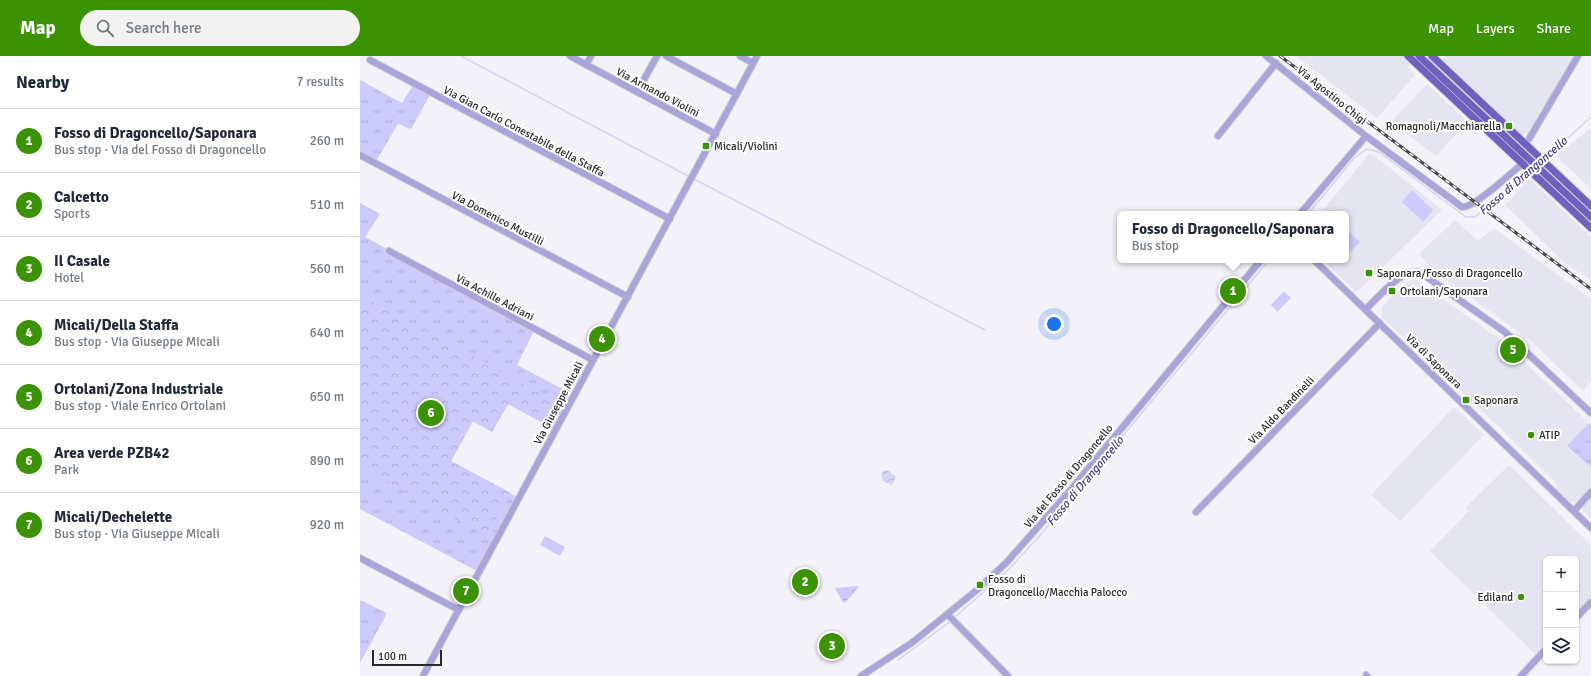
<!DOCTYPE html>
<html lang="en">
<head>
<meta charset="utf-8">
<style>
	:root { --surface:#fff; --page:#f2f2f3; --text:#1f2937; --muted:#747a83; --line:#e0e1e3; --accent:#3c9301 }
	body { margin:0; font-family:Signika,sans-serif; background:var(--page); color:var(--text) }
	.controls { position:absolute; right:12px; bottom:12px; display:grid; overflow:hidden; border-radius:6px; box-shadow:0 1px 3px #0004 }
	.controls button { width:36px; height:36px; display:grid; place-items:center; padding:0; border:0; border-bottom:1px solid var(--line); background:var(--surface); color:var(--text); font:20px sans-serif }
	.scale { position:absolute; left:12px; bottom:10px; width:70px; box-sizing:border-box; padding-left:4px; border:2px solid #29292b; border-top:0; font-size:11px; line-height:14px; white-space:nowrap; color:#29292b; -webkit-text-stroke:3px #fff; paint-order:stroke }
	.you { position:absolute; left:694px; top:268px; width:14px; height:14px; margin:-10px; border:3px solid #fff; border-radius:50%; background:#1a73e8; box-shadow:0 0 0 6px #1a73e833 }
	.badge { display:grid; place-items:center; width:26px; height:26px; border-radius:50%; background:var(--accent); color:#fff; font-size:13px; font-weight:700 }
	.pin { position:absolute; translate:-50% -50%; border:2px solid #fff; box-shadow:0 1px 4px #0006 }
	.popup { position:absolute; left:757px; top:155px; width:232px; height:52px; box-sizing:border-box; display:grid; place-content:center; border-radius:6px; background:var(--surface); filter:drop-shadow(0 1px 3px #0005); font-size:13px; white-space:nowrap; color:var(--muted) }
	.popup b { font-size:15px; color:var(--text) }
	.popup::after { content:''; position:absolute; left:50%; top:100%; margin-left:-8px; border:8px solid transparent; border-top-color:var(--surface) }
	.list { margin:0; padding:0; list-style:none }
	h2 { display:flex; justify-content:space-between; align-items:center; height:52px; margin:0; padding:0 16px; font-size:17px }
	h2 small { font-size:13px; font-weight:400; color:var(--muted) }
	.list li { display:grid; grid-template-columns:26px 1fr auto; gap:12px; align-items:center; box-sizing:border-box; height:64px; padding:0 16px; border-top:1px solid var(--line) }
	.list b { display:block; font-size:15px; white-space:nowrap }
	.list p { margin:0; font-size:13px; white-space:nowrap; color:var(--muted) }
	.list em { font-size:13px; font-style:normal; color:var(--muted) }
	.icon { flex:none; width:22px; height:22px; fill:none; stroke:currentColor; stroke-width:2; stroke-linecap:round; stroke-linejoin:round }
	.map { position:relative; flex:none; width:1231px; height:620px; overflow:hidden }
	header { display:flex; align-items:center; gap:24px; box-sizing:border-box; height:56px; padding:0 20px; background:var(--accent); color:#fff }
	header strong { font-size:19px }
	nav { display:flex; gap:22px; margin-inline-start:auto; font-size:14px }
	.search { width:280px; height:36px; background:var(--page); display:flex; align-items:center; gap:10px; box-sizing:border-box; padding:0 14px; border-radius:22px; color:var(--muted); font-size:15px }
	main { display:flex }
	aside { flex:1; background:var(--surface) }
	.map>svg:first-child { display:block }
	.built { fill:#e5e5f1 }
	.grass { fill:url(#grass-tufts) }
	.forest { fill:url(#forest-crowns) }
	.pitch { fill:#cdcafe }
	.water { fill:url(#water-waves) }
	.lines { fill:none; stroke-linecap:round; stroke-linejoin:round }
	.stream { stroke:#d5d4f3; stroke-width:1.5 }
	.minor-casing { stroke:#ceced3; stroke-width:8 }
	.major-casing { stroke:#ceced3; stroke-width:9 }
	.minor { stroke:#a9a5da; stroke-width:6 }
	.major { stroke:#6f61be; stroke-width:7 }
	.rail-casing { stroke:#48484a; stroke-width:3 }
	.rail { stroke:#fff; stroke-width:1.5; stroke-dasharray:4.5; stroke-linecap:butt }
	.poi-dot { fill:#3c9301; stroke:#fff; stroke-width:1.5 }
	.labels { text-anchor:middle; stroke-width:4; stroke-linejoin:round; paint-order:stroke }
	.street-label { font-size:11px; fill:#29292b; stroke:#fff }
	.poi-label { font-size:11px; fill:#29292b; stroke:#fff; text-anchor:start }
	.water-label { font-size:12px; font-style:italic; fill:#46358a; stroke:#fff }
</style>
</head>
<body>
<header>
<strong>Map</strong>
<div class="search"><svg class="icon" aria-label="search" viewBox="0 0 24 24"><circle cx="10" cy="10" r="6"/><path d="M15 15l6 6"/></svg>Search here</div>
<nav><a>Map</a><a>Layers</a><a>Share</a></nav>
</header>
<main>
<aside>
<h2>Nearby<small>7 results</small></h2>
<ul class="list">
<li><span class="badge">1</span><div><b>Fosso di Dragoncello/Saponara</b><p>Bus stop · Via del Fosso di Dragoncello</p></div><em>260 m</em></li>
<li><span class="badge">2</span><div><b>Calcetto</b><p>Sports</p></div><em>510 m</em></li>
<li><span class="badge">3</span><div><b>Il Casale</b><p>Hotel</p></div><em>560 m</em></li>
<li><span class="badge">4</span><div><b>Micali/Della Staffa</b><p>Bus stop · Via Giuseppe Micali</p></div><em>640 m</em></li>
<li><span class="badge">5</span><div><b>Ortolani/Zona Industriale</b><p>Bus stop · Viale Enrico Ortolani</p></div><em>650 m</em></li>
<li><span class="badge">6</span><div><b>Area verde PZB42</b><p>Park</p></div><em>890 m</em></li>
<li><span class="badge">7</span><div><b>Micali/Dechelette</b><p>Bus stop · Via Giuseppe Micali</p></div><em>920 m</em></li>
</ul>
</aside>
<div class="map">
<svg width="1231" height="620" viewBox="0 0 1231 620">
	<defs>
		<pattern id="grass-tufts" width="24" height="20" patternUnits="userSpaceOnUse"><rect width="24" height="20" fill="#cdcafe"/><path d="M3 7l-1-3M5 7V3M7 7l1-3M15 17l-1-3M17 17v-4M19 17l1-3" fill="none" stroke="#b0aeda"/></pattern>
		<pattern id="forest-crowns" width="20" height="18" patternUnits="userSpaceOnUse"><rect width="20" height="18" fill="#cdcafe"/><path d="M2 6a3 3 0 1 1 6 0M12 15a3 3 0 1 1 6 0" fill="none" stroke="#b0aeda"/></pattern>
		<pattern id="water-waves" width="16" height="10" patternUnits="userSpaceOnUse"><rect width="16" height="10" fill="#d5d4f3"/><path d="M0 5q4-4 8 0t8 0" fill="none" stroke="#b7b6d0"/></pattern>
	</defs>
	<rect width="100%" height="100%" fill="#f2f2f8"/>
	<path class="built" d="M936 0H1043L1050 7 1048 12 1055 19 1017 62Z
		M1086 0H1214L1167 78 1165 76 1162 81 1082 4Z
		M1067 28 1107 66 1076 100 1031 66Z
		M1231 72V133L1196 100Z
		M1009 98 1016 101 1082 154 999 234 995 235 963 204H986V158H960Z
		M1170 123 1231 181V224L1205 207 1145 149Z
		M1095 164 1118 185 1134 172 1231 243V326L1223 335 1170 284 1074 215 1059 198Z
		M1055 223 1141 284 1229 367 1207 390 1231 411V432L1218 446H1210L1197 433V428L1137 369 1022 262V251L1046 226Z
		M1094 351 1124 379 1040 465 1011 439Z
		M1149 409 1231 489V543L1216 559V503H1186V591L1177 600 1070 495 1109 455 1106 451Z
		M1231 441V463L1223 455 1222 450Z"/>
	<path class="grass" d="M0 24 42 47 54 28 71 37 51 73 38 68 16 105 0 98Z
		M0 147 20 158 5 181 175 273 157 309 214 339 196 374 148 348 132 376 113 365 91 405 159 442 119 516 0 453Z
		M1229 367 1231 369V411L1207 390Z
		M0 544 27 557 0 607Z"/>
	<path class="forest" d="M0 239 203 349 196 374 148 348 132 376 113 365 91 405 151 437 127 480 0 411Z
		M498 530 499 531 484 548 475 532Z"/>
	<path class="pitch" d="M1052 134 1073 154 1063 166 1042 146Z
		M986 173 1000 186 986 200Z
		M924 235 931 242 917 256 911 249Z
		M185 480 205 491 200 500 180 489Z
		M445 511 457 518 444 540 432 534Z"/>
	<path class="water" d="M524 414 529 415 536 421 532 429 523 425 521 419Z"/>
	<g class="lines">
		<path class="stream" d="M101 0 330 121
			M1185 103 1231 61
			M334 123 625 274
			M948 158 995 101 1007 93 1019 96 1106 161H1115L1168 117
			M594 562 648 514 676 484 909 204
			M538 604 591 565"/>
		<defs>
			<path id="minor" d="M210 0 356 78
				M306 0 377 38
				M380 0 393 7
				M906 0 1006 80 1102 151C1114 152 1151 117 1162 108
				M10 4 310 163
				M226 9 231 0
				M277 36 297 0
				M858 80 916 7
				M1169 83 1218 0
				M0 99 268 241
				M940 158 1006 80
				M29 195 233 304
				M954 204 1231 472
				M1006 253C1019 241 1042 211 1061 217L1145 276 1231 357
				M1214 455 1231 436
				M836 456 1020 267
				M0 502 99 554
				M587 558 648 620
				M1216 562 1231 546
				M1006 619 1007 620
				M63 620 397 0
				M501 620 553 586 618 533 646 507 708 437 901 204
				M1161 620 1186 593"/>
			<path id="major" d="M1048 0 1231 172
				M1059 0 1231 161
				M1072 0 1231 150"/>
		</defs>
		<use href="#minor" class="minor-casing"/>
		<use href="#major" class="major-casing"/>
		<use href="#minor" class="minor"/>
		<use href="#major" class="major"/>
		<defs>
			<path id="rail" d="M920 0 1231 233"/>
		</defs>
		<use href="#rail" class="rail-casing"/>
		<use href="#rail" class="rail"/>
	</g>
	<g class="poi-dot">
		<rect x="1145" y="66" width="8" height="8" rx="2"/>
		<rect x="342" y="86" width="8" height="8" rx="2"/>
		<rect x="1005" y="213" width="8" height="8" rx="2"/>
		<rect x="1028" y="231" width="8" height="8" rx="2"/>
		<rect x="1102" y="340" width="8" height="8" rx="2"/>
		<circle cx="1171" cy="379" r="4"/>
		<rect x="616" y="525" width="8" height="8" rx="2"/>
		<circle cx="1161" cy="541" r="4"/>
	</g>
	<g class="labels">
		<g class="street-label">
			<text transform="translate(298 36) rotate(28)" y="4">Via Armando Violini</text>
			<text transform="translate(972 39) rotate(39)" y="4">Via Agostino Chigi</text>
			<text transform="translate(164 75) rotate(28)" y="4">Via Gian Carlo Conestabile della Staffa</text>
			<text transform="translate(138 162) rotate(28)" y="4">Via Domenico Mustilli</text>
			<text transform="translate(135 241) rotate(28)" y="4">Via Achille Adriani</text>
			<text transform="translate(1074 305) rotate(44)" y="4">Via di Saponara</text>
			<text transform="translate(198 347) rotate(-62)" y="4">Via Giuseppe Micali</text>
			<text transform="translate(921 354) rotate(-46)" y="4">Via Aldo Bandinelli</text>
			<text transform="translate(708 420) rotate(-50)" y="4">Via del Fosso di Dragoncello</text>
		</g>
		<g class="poi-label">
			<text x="1141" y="74" text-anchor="end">Romagnoli/Macchiarella</text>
			<text x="354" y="94">Micali/Violini</text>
			<text x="1017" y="221">Saponara/Fosso di Dragoncello</text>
			<text x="1040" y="239">Ortolani/Saponara</text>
			<text x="1114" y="348">Saponara</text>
			<text x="1179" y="383">ATIP</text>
			<text x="628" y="527">Fosso di<tspan x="628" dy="13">Dragoncello/Macchia Palocco</tspan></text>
			<text x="1153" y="545" text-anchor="end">Ediland</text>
		</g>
		<g class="water-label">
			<text transform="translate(1163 120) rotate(-41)" y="4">Fosso di Drangoncello</text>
			<text transform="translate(725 425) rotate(-50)" y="4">Fosso di Drangoncello</text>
		</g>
	</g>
</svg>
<div class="controls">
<button>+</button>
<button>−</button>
<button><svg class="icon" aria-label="layers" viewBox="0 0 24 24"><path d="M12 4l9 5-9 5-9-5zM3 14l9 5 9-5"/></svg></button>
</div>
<div class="scale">100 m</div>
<div class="you"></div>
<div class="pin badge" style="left:873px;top:235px">1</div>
<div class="popup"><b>Fosso di Dragoncello/Saponara</b>Bus stop</div>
<div class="pin badge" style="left:445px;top:526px">2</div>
<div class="pin badge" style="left:472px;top:590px">3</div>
<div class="pin badge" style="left:242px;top:283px">4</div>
<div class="pin badge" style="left:1153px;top:294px">5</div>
<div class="pin badge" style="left:71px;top:357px">6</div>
<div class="pin badge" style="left:106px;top:535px">7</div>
</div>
</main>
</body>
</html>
